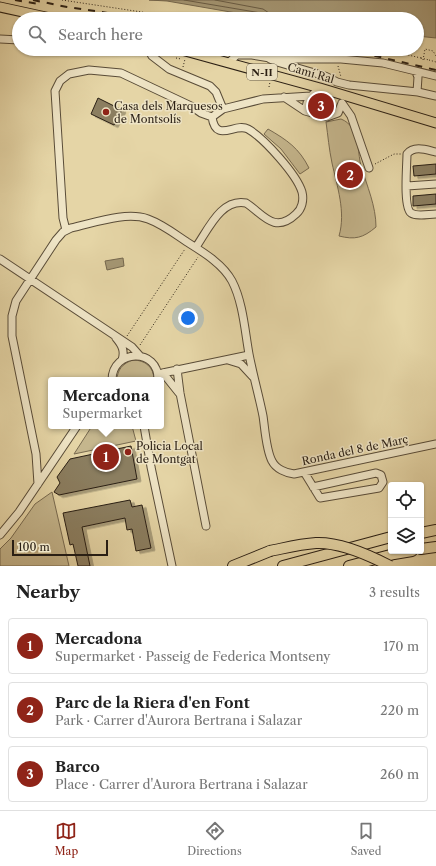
<!DOCTYPE html>
<html lang="en">
<head>
<meta charset="utf-8">
<style>
	:root { --surface:#fff; --page:#f2f2f2; --text:#222; --muted:#767676; --line:#e0e0e0; --accent:#8f2418 }
	body { margin:0; font-family:"Libre Caslon Text",serif; background:var(--page); color:var(--text) }
	.controls { position:absolute; right:12px; bottom:12px; display:grid; overflow:hidden; border-radius:4px; box-shadow:0 1px 3px #0004 }
	.controls button { width:36px; height:36px; display:grid; place-items:center; padding:0; border:0; border-bottom:1px solid var(--line); background:var(--surface); color:var(--text); font:20px sans-serif }
	.scale { position:absolute; left:12px; bottom:10px; width:96px; box-sizing:border-box; padding-left:4px; border:2px solid #2a1f14; border-top:0; font-size:11px; line-height:14px; white-space:nowrap; color:#2a1f14; -webkit-text-stroke:3px #eee4c5; paint-order:stroke }
	.you { position:absolute; left:188px; top:318px; width:14px; height:14px; margin:-10px; border:3px solid #fff; border-radius:50%; background:#1a73e8; box-shadow:0 0 0 6px #1a73e833 }
	.badge { display:grid; place-items:center; width:26px; height:26px; border-radius:50%; background:var(--accent); color:#fff; font-size:13px; font-weight:700 }
	.pin { position:absolute; translate:-50% -50%; border:2px solid #fff; box-shadow:0 1px 4px #0006 }
	.popup { position:absolute; left:48px; top:377px; width:116px; height:52px; box-sizing:border-box; display:grid; place-content:center; border-radius:4px; background:var(--surface); filter:drop-shadow(0 1px 3px #0005); font-size:13px; white-space:nowrap; color:var(--muted) }
	.popup b { font-size:15px; color:var(--text) }
	.popup::after { content:''; position:absolute; left:50%; top:100%; margin-left:-8px; border:8px solid transparent; border-top-color:var(--surface) }
	.list { margin:0; padding:0; list-style:none }
	h2 { display:flex; justify-content:space-between; align-items:center; height:52px; margin:0; padding:0 16px; font-size:17px }
	h2 small { font-size:13px; font-weight:400; color:var(--muted) }
	.list li { display:grid; grid-template-columns:26px 1fr auto; gap:12px; align-items:center; box-sizing:border-box; height:56px; margin:0 8px 8px; padding:0 8px; border:1px solid var(--line); border-radius:4px }
	.list b { display:block; font-size:15px; white-space:nowrap }
	.list p { margin:0; font-size:13px; white-space:nowrap; color:var(--muted) }
	.list em { font-size:13px; font-style:normal; color:var(--muted) }
	.icon { flex:none; width:22px; height:22px; fill:none; stroke:currentColor; stroke-width:2; stroke-linecap:round; stroke-linejoin:round }
	.map { position:relative; flex:none; width:436px; height:566px; overflow:hidden }
	.search { position:absolute; background:var(--surface); box-shadow:0 1px 3px #0004; left:12px; right:12px; top:12px; height:44px; display:flex; align-items:center; gap:10px; box-sizing:border-box; padding:0 14px; border-radius:22px; color:var(--muted); font-size:15px }
	.sheet { height:244px; background:var(--surface) }
	nav { display:flex; justify-content:space-around; align-items:center; box-sizing:border-box; height:56px; border-top:1px solid var(--line); background:var(--surface); font-size:11px; color:var(--muted) }
	nav a { display:grid; justify-items:center; gap:2px }
	nav .on { color:var(--accent) }
	.map>svg:first-child { display:block }
	.green { fill:#c5b68d; stroke:#786a50 }
	.water { fill:#a59774; stroke:#74674e }
	.lines { fill:none; stroke-linecap:round; stroke-linejoin:round }
	.shore { stroke:#685b44; stroke-width:1 }
	.building { fill:#8b7e60; stroke:#2a1f14; filter:url(#shadow) }
	.minor-casing { stroke:#594c38; stroke-width:9 }
	.major-casing { stroke:#2a1f14; stroke-width:11 }
	.highway-casing { stroke:#2a1f14; stroke-width:12 }
	.path { stroke:#2a1f14; stroke-width:1; stroke-dasharray:1 2; stroke-linecap:butt }
	.minor { stroke:#eee4c5; stroke-width:7 }
	.major { stroke:#e5d5a6; stroke-width:9 }
	.highway { stroke:#e5d5a6; stroke-width:10 }
	.rail { stroke:#2a1f14; stroke-width:2; stroke-dasharray:7 7; stroke-linecap:butt }
	.highway-bridge-casing { stroke:#2a1f14; stroke-width:12; stroke-linecap:butt }
	.path-bridge { stroke:#2a1f14; stroke-width:1; stroke-dasharray:1 2; stroke-linecap:butt }
	.highway-bridge { stroke:#e5d5a6; stroke-width:10 }
	.poi-dot { fill:#8f2418; stroke:#eee4c5; stroke-width:1.5 }
	.labels { text-anchor:middle; stroke-width:3; stroke-linejoin:round; paint-order:stroke }
	.shield { fill:#eee4c5; stroke:#655a49; stroke-width:1 }
	.shield-label { font-size:10px; font-weight:bold; fill:#2a1f14 }
	.street-label { font-size:11px; fill:#2a1f14; stroke:#eee4c5 }
	.poi-label { font-size:11px; fill:#2a1f14; stroke:#eee4c5; text-anchor:start }
</style>
</head>
<body>
<div class="map">
<svg width="436" height="566" viewBox="0 0 436 566">
	<defs>
		<filter id="shadow"><feDropShadow dx="4" dy="2.5" stdDeviation="0" flood-color="#0004"/></filter>
	</defs>
	<rect width="100%" height="100%" fill="#e5d5a6"/>
	<filter id="stains"><feTurbulence type="fractalNoise" baseFrequency=".005" numOctaves="4"/><feColorMatrix values="0 0 0 0 .2 0 0 0 0 .09 0 0 0 0 .02 0 0 0 .5 -.17"/></filter>
	<radialGradient id="worn" r=".72"><stop offset=".6" stop-color="#630" stop-opacity="0"/><stop offset="1" stop-color="#630" stop-opacity=".3"/></radialGradient>
	<path class="green" d="M341 119C346 121 350 124 352 129 359 139 358 154 361 166 367 186 376 206 376 227 363 238 355 240 339 236 346 212 337 186 332 163 329 149 328 136 326 122Z
		M268 129C287 140 299 148 309 168L300 174 281 149 264 134Z
		M133 360C145 360 154 367 154 380H117C117 370 123 363 133 360Z
		M92 426H132L136 441 74 454Z
		M52 492 69 566H0V549L11 538 35 504Z"/>
	<path class="water" d="M149 0H436V38L417 36V19H271L167 1Z
		M123 258 124 266 107 270 105 261Z"/>
	<g class="lines">
		<path class="shore" d="M184 0 261 13 264 15 265 19
			M215 0 263 9 269 13 270 19"/>
	</g>
	<path class="building" d="M98 98 122 110 114 125 91 114Z
		M436 164V174L414 176 413 166Z
		M436 194V204L413 206V196Z
		M131 446 137 479 59 495 54 492 60 483 57 477 70 459Z
		M130 500 132 507 142 505 151 548 136 551 132 529 127 530 125 518 82 527 90 566H78L73 544 70 545 63 513Z"/>
	<g class="lines">
		<defs>
			<path id="minor" d="M0 39 19 40
				M148 49 152 56 169 69 210 86 216 92 223 109
				M270 59 277 62 325 76 337 82 349 85 418 92 436 96
				M228 63 237 55H252L270 58 274 57 286 59H341L383 63 436 76
				M416 72 418 77 417 92
				M284 97 305 111 327 117 338 113 342 103
				M342 103 351 116 369 168
				M305 111 307 103 311 96
				M212 117 223 109 263 99 311 96 320 88
				M436 152C427 150 414 145 407 154 407 165 403 207 411 213 417 217 429 214 436 214
				M407 186 436 184
				M66 230 63 218 55 91 60 81 69 74 89 70 121 73 191 106 201 113 212 117
				M196 247C208 230 221 198 246 203 262 213 274 235 296 214 302 209 304 200 302 192 297 175 264 138 248 129 235 122 216 144 212 117
				M0 259 132 347 140 356
				M116 338C122 345 125 351 122 360
				M228 360 241 364 253 377
				M177 369 180 393 206 526
				M163 373 179 393
				M158 374 249 355
				M112 380C112 349 159 347 158 380
				M144 426 151 467 172 566
				M304 472 320 498 379 488 383 482 381 475 376 473 313 487
				M38 484 36 454 12 336V316L16 301 56 240 63 232 71 228C94 223 126 211 148 219 162 224 175 234 187 242 203 252 223 264 232 281 243 302 245 332 249 354 253 375 259 396 263 416 265 429 266 450 272 461 276 469 286 473 294 474L436 444
				M0 535 19 512 77 426"/>
			<path id="major" d="M0 7 55 19
				M178 49 320 88 436 123"/>
			<path id="highway" d="M421 533 436 530
				M421 549 436 547
				M233 566 270 551
				M283 566 391 537
				M349 566 394 554 412 551"/>
		</defs>
		<use href="#minor" class="minor-casing"/>
		<use href="#major" class="major-casing"/>
		<use href="#highway" class="highway-casing"/>
		<path class="path" d="M62 0 188 19
			M209 19 210 13
			M382 49 421 58
			M176 58 181 59
			M423 60 425 49 433 51 436 56
			M429 60 436 62
			M338 66 341 77
			M183 67 185 59
			M269 87 270 82
			M320 97 334 101
			M375 164 394 154H401
			M127 336 185 249
			M140 345 198 257"/>
		<use href="#minor" class="minor"/>
		<use href="#major" class="major"/>
		<use href="#highway" class="highway"/>
		<path class="rail" d="M15 0 39 4
			M33 0 67 7 149 19
			M333 49 367 54 436 70"/>
		<defs>
			<path id="highway-bridge" d="M270 551C285 548 300 544 316 543 340 542 369 555 390 566"/>
		</defs>
		<use href="#highway-bridge" class="highway-bridge-casing"/>
		<path class="path-bridge" d="M421 58 429 60"/>
		<use href="#highway-bridge" class="highway-bridge"/>
	</g>
	<g class="poi-dot">
		<circle cx="106" cy="112" r="4"/>
		<circle cx="128" cy="452" r="4"/>
	</g>
	<g class="labels">
		<rect class="shield" x="247" y="64" width="30" height="16" rx="3"/>
		<g class="shield-label">
			<text x="262" y="76">N-II</text>
		</g>
		<g class="street-label">
			<text transform="translate(311 73) rotate(16)" y="4">Camí Ral</text>
			<text transform="translate(355 450) rotate(-12)" y="4">Ronda del 8 de Març</text>
		</g>
		<g class="poi-label">
			<text x="114" y="110">Casa dels Marquesos<tspan x="114" dy="13">de Montsolís</tspan></text>
			<text x="136" y="450">Policia Local<tspan x="136" dy="13">de Montgat</tspan></text>
		</g>
	</g>
	<rect width="100%" height="100%" filter="url(#stains)"/>
	<rect width="100%" height="100%" fill="url(#worn)"/>
</svg>
<div class="controls">
<button><svg class="icon" aria-label="locate" viewBox="0 0 24 24"><circle cx="12" cy="12" r="6"/><path d="M12 2v4M12 18v4M2 12h4M18 12h4"/></svg></button>
<button><svg class="icon" aria-label="layers" viewBox="0 0 24 24"><path d="M12 4l9 5-9 5-9-5zM3 14l9 5 9-5"/></svg></button>
</div>
<div class="scale">100 m</div>
<div class="you"></div>
<div class="pin badge" style="left:106px;top:457px">1</div>
<div class="popup"><b>Mercadona</b>Supermarket</div>
<div class="pin badge" style="left:350px;top:175px">2</div>
<div class="pin badge" style="left:321px;top:106px">3</div>
<div class="search"><svg class="icon" aria-label="search" viewBox="0 0 24 24"><circle cx="10" cy="10" r="6"/><path d="M15 15l6 6"/></svg>Search here</div>
</div>
<section class="sheet">
<h2>Nearby<small>3 results</small></h2>
<ul class="list">
<li><span class="badge">1</span><div><b>Mercadona</b><p>Supermarket · Passeig de Federica Montseny</p></div><em>170 m</em></li>
<li><span class="badge">2</span><div><b>Parc de la Riera d'en Font</b><p>Park · Carrer d'Aurora Bertrana i Salazar</p></div><em>220 m</em></li>
<li><span class="badge">3</span><div><b>Barco</b><p>Place · Carrer d'Aurora Bertrana i Salazar</p></div><em>260 m</em></li>
</ul>
</section>
<nav>
<a class="on"><svg class="icon" aria-label="map" viewBox="0 0 24 24"><path d="M3 6l6-2 6 2 6-2v14l-6 2-6-2-6 2zM9 4v14M15 6v14"/></svg>Map</a>
<a><svg class="icon" aria-label="directions" viewBox="0 0 24 24"><path d="M12 3l9 9-9 9-9-9zM9 14v-3h6M13 9l2 2-2 2"/></svg>Directions</a>
<a><svg class="icon" aria-label="saved" viewBox="0 0 24 24"><path d="M7 4h10v16l-5-4-5 4z"/></svg>Saved</a>
</nav>
</body>
</html>
